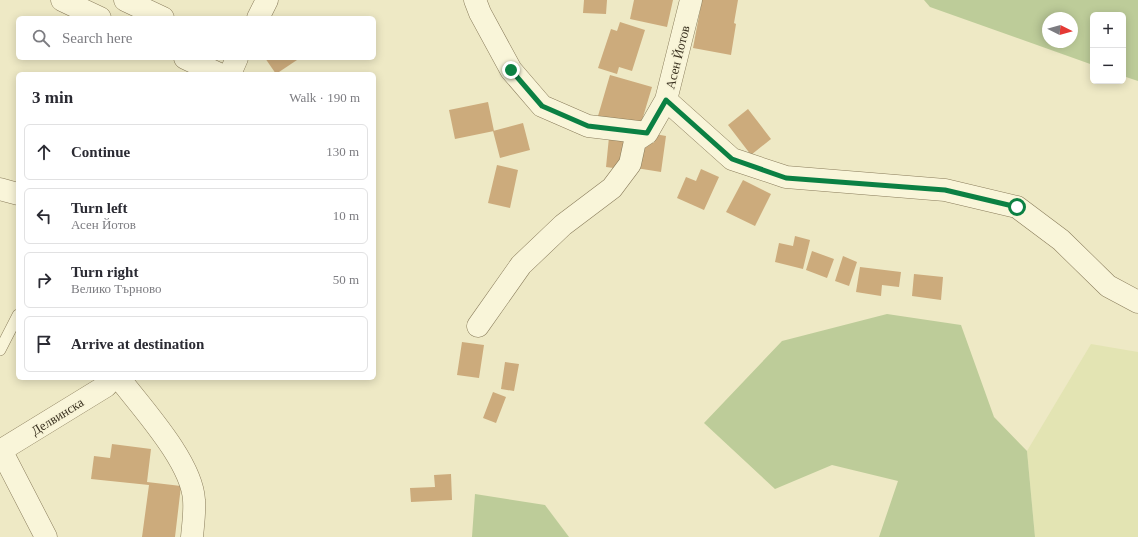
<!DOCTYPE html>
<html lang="en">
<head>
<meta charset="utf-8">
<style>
	:root { --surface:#fff; --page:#f2f2f3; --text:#2b2b33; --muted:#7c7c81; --line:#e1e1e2 }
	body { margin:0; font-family:Georgia,serif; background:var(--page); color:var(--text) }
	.controls { position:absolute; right:12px; top:12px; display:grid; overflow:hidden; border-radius:6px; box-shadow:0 2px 10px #0003 }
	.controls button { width:36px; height:36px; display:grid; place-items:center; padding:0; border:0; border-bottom:1px solid var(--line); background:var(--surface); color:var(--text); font:20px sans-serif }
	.compass { position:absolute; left:1042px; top:12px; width:36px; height:36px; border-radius:50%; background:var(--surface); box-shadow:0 2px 10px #0003; rotate:95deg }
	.stop { position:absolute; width:12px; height:12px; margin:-9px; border:3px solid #0b8043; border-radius:50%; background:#fff }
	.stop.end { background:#0b8043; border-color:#fff; box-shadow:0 1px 4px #0008 }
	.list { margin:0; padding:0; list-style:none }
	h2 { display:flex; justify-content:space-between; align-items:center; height:52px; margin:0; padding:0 16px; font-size:17px }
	h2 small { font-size:13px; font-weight:400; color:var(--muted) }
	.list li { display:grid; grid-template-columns:26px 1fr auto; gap:12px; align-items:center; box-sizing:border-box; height:56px; margin:0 8px 8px; padding:0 8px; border:1px solid var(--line); border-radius:6px }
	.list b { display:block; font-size:15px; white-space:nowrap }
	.list p { margin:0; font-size:13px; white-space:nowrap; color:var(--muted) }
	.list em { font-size:13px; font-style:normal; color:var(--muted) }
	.icon { flex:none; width:22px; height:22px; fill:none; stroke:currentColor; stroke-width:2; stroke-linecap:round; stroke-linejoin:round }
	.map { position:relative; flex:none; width:1138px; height:537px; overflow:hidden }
	.search { position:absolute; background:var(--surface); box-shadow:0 2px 10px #0003; left:16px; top:16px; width:360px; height:44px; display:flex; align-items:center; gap:10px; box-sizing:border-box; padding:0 14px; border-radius:6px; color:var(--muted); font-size:15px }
	.panel { position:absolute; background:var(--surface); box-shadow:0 2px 10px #0003; left:16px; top:72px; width:360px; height:308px; border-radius:6px }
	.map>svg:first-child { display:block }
	.farmland { fill:#e3e4b3 }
	.green { fill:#bdcc99; fill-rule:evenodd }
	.building { fill:#ccab7c }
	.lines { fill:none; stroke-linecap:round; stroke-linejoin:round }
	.service-casing { stroke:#897c5b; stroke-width:12 }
	.minor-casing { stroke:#897c5b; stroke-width:23 }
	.service { stroke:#f9f5d9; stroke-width:11 }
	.minor { stroke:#f9f5d9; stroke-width:22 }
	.route { stroke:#0b8043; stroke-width:5 }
	.labels { text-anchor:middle; stroke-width:3; stroke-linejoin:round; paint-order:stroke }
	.street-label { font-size:13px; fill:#39301f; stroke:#f6f2d5 }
</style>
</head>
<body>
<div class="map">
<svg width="1138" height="537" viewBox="0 0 1138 537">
	<rect width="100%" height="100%" fill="#eee9c5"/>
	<path class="farmland" d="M1091 344 1138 352V537H1035L1027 451Z"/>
	<path class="green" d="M924 0H1138V81L1123 76V15H1093V65L930 7ZM1048 18H1072V42H1048Z
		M887 314 961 325 994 417 1027 451 1035 537H879L898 481 832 465 775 489 704 423 782 341Z
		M475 494 545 505 569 537H472Z"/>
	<path class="building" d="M584 0H607L606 14 583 13Z
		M634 0H673L667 27 630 19Z
		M702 0H738L734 23 736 24 731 55 693 48Z
		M620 22 645 30 632 71 619 67 617 74 598 68 611 29 617 31Z
		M265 58H300L276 74Z
		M610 75 652 87 640 127 598 116Z
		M488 102 494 131 455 139 449 110Z
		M748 109 771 139 751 155 728 125Z
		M523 123 530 150 500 158 493 131Z
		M655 134 666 136 661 172 636 168 640 141 654 143Z
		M609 137 625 138 621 169 606 167Z
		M497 165 518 170 510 208 488 203Z
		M701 169 719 177 704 210 677 198 686 177 696 181Z
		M743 180 771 194 755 226 726 212Z
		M795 236 810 240 803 269 775 262 779 243 793 246Z
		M812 251 834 259 827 278 806 270Z
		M843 256 857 262 849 286 835 281Z
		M860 267 901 272 899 287 882 285 881 296 856 292Z
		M914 274 943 277 941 300 912 296Z
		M462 342 484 345 479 378 457 375Z
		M505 362 519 364 514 391 501 389Z
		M493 392 506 397 496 423 483 418Z
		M112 444 151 449 147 482 181 486 175 537H142L149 485 91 479 94 456 110 458Z
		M451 474 452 500 411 502 410 488 435 487 434 475Z"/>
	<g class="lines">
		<defs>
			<path id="service" d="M0 350 18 315"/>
			<path id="minor" d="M62 0 100 18
				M125 0 163 18
				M475 0 480 13 511 70 542 106 588 126 647 133
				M258 18 267 0
				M185 58 219 74
				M230 74 237 58
				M666 100 732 159 786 177 945 190 1017 207 1061 240 1108 286 1138 302
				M0 189 18 194
				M478 326 521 265 563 225 612 188 630 164 635 141 647 133 666 100 691 0
				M119 378C142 408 192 462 194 500 195 512 193 525 192 537
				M1 450 46 537
				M0 451 106 386 112 378"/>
		</defs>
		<use href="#service" class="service-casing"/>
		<use href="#minor" class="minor-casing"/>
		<use href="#service" class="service"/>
		<use href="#minor" class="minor"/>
	</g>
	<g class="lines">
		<path class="route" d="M511 70 542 106 588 126 647 133 666 100 732 159 786 178 945 190 1017 207"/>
	</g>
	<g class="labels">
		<g class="street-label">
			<text transform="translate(677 57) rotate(-76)" y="5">Асен Йотов</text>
			<text transform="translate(57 416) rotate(-32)" y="5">Делвинска</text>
		</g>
	</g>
</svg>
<div class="controls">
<button>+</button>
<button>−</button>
</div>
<svg class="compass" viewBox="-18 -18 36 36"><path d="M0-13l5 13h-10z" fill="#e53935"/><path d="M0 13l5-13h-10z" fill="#7c7c81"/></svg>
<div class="stop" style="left:1017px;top:207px"></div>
<div class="stop end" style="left:511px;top:70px"></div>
<div class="search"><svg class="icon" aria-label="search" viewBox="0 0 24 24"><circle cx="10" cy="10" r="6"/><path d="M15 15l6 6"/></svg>Search here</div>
<section class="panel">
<h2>3 min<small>Walk · 190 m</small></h2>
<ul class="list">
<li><svg class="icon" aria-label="ahead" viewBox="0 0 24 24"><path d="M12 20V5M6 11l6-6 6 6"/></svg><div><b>Continue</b></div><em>130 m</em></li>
<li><svg class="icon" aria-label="left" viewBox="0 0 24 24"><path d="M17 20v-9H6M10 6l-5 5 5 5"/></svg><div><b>Turn left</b><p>Асен Йотов</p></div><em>10 m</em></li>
<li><svg class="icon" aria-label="right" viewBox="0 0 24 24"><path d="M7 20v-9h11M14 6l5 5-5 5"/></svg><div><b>Turn right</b><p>Велико Търново</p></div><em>50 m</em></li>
<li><svg class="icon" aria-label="arrive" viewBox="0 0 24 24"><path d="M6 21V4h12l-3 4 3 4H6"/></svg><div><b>Arrive at destination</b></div></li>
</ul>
</section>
</div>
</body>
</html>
